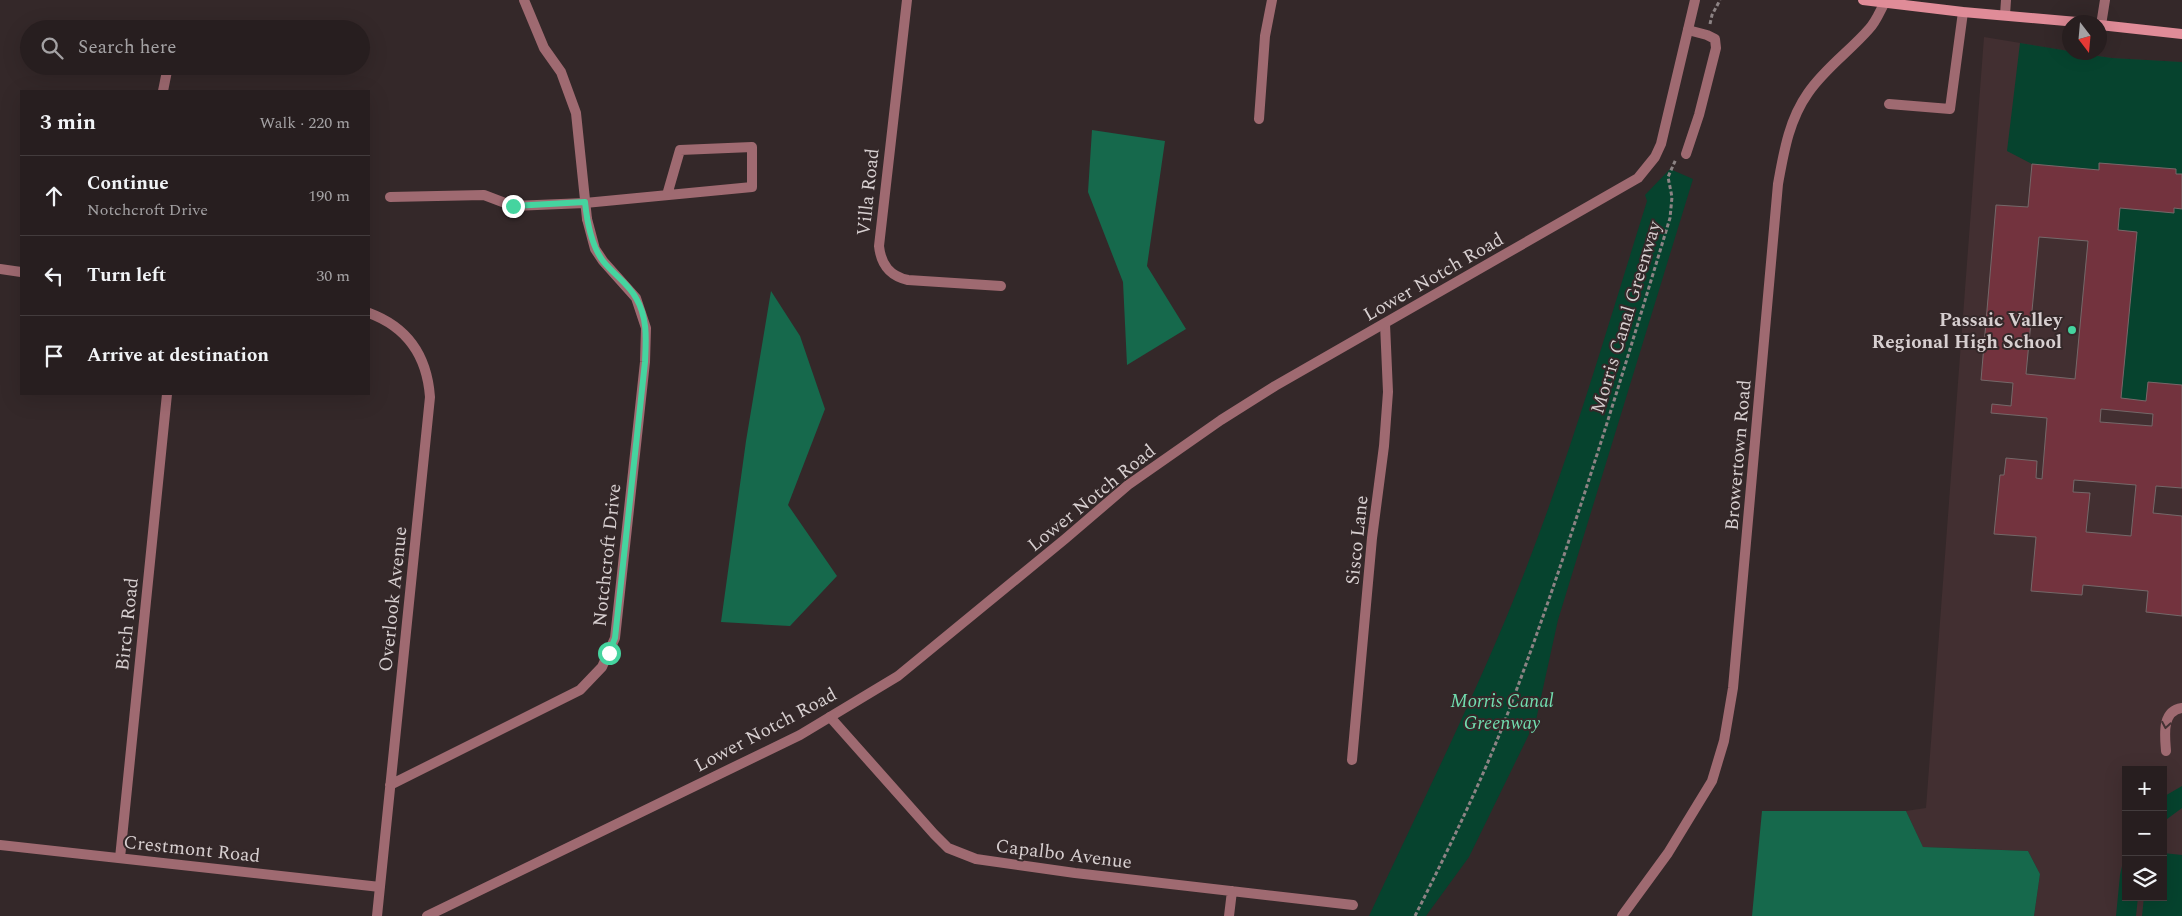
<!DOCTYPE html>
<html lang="en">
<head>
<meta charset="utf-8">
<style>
	:root { --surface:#271e1f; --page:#332b2c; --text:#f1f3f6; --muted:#a4a2a4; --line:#433c3d }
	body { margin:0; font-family:Spectral,serif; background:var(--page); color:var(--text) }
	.controls { position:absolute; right:15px; bottom:15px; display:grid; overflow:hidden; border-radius:0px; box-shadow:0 5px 20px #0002 }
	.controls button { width:45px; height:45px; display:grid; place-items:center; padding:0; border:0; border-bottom:1px solid var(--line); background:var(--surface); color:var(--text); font:25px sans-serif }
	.compass { position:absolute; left:2062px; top:15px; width:45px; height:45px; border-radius:50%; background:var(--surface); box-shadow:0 5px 20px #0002; rotate:164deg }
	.stop { position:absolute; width:15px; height:15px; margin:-11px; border:4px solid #45d49f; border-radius:50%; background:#fff }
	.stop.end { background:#45d49f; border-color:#fff; box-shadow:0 1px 5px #0008 }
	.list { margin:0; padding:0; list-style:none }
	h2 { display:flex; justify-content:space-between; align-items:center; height:65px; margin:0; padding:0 20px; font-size:21px }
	h2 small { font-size:16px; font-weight:400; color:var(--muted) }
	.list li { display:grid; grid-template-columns:32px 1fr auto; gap:15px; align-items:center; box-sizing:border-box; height:80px; padding:0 20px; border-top:1px solid var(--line) }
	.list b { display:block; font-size:19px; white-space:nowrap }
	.list p { margin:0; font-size:16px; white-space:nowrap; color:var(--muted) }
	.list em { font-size:16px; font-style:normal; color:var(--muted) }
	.icon { flex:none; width:28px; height:28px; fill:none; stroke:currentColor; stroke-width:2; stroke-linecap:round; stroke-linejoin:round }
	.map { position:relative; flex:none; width:2182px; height:916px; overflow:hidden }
	.search { position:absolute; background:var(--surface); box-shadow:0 5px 20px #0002; left:20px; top:20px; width:350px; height:55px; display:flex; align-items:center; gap:12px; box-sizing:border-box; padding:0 18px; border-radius:28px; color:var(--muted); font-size:19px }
	.panel { position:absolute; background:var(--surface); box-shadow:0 5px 20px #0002; left:20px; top:90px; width:350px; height:305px; border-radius:0px }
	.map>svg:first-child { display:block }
	.built { fill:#422f31; fill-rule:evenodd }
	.green { fill:#06432e }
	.forest { fill:#16694c }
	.building { fill:#73333e; stroke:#756869; fill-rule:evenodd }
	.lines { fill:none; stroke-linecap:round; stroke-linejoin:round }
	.path { stroke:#8c8384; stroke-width:3; stroke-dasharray:4 2.5; stroke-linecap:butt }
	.service { stroke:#9f6a71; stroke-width:10 }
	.minor { stroke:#9f6a71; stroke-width:10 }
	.tertiary { stroke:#9f6a71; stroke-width:10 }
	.secondary { stroke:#e08c98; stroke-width:10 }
	.oneway { stroke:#443234 }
	.route { stroke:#45d49f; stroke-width:6 }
	.poi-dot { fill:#45d49f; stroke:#342829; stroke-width:2 }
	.labels { text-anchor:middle; stroke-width:4; stroke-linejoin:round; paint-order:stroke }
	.street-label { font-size:19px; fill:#d7cfd0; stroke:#342829 }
	.poi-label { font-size:19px; font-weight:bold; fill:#d7cfd0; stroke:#342829; text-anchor:end }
	.park-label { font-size:19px; font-style:italic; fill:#72deb0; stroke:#342829 }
</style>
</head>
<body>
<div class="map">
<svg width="2182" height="916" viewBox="0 0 2182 916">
	<rect width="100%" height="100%" fill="#342829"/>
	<path class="built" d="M1984 37 2069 51 2070 52 2112 58 2182 62V916H2034L2040 874 2028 851 1923 847 1906 811 1926 808ZM2126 770H2163V897H2126Z"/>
	<path class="green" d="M2020 43 2069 51 2070 52 2112 58 2182 62V174H2176V169L2100 163 2099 170 2032 164 2007 151Z
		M1670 169 1693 179 1558 620 1536 720 1469 857 1426 916H1369C1422 802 1479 689 1525 571 1572 450 1608 325 1647 201L1645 195Z
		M2120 208 2174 212V208L2182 209V385L2148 382 2146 401 2121 398 2137 232 2118 230Z
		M2182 786V808L2163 822V797Z
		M2126 848V897H2138L2136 916H2116L2120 875Z
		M2163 853 2182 855V916H2142L2144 897H2163Z"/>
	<path class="forest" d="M1092 130 1165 141 1147 266 1186 329 1127 365 1123 282 1088 192Z
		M771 291 800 336 825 409 788 505 837 576 790 626 721 622 746 441Z
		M1762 811H1906L1923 847 2028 851 2040 874 2034 916H1752Z"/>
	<path class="building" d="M2099 163 2176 169V174H2182V209L2174 208V213L2120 208 2118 230 2137 232 2121 398 2146 401 2148 382 2182 385V488L2156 486 2153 513 2182 516V616L2146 612 2148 591 2083 585 2082 595 2031 591 2036 537 1994 534 2000 475H2004L2006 458 2037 461 2036 478 2042 479 2047 418 1991 413 1992 404 2011 406 2013 383 1981 380 1996 205 2028 207 2032 164 2099 170ZM2039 237 2088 241 2075 379 2026 374ZM2101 409 2153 414 2152 426 2100 422ZM2074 480 2136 485 2131 536 2086 532 2090 493 2073 492Z"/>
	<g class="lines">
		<path class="path" d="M1710 24 1712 15 1720 0
			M1415 916C1449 848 1482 781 1509 710 1570 548 1620 383 1670 218L1672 197 1668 177 1676 159"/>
		<path class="service" d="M524 0 544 48 561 72 576 113 587 219
			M2005 15 2006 0
			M2101 25 2105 0
			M1889 104 1950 109 1963 12
			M1259 119 1265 36 1272 0
			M1686 154 1699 115 1716 48 1715 39 1707 35 1688 30
			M390 197 484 195 513 206 585 203 752 187V147L680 150 667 195
			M2166 751C2165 736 2161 711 2182 708"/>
		<path class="minor" d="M907 0 879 246C881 265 890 276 908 280L1001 286
			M163 91 168 66
			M0 269 21 272
			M369 313C407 327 427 356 430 397L377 916
			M830 717 934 834 948 848 976 859 1075 873 1353 905
			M1352 760 1372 538 1384 446 1388 392 1385 324
			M390 785 580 690 602 667 615 638 645 362 646 328 636 298 603 261 595 249 587 219
			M0 845 380 887
			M120 858 167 394
			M1229 916 1232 891"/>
		<path class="tertiary" d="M427 916 800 735 898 676 1065 539 1128 485 1221 420 1275 386 1638 178 1655 157 1661 144 1695 0
			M1622 916 1668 853 1712 781 1724 741 1733 688 1778 184C1784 151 1789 120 1808 93 1825 68 1850 51 1869 29 1876 22 1880 11 1885 2"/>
		<path class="secondary" d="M1863 0 1963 12 2077 22
			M2100 25 2182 34"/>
	</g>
	<defs><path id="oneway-chevron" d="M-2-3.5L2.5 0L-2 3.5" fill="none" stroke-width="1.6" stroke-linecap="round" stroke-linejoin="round" transform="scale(1.25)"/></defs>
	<use class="oneway" href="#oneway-chevron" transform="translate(2166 725) rotate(100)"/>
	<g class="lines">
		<path class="route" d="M513 206 585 202C587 222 591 245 603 261 613 274 628 283 636 298 648 318 646 340 645 362L615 638 609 653"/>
	</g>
	<circle class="poi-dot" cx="2072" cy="330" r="5"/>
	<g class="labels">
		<g class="street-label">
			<text transform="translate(867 192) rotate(-84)" y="7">Villa Road</text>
			<text transform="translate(1433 276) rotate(-30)" y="7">Lower Notch Road</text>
			<text transform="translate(1625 317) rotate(-73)" y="7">Morris Canal Greenway</text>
			<text transform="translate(1737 455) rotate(-85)" y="7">Browertown Road</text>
			<text transform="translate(1091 497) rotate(-39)" y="7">Lower Notch Road</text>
			<text transform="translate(1356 540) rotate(-84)" y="7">Sisco Lane</text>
			<text transform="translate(606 555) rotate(-84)" y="7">Notchcroft Drive</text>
			<text transform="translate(392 599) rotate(-84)" y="7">Overlook Avenue</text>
			<text transform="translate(126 624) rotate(-84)" y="7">Birch Road</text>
			<text transform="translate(765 729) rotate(-28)" y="7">Lower Notch Road</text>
			<text transform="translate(192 848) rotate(6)" y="7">Crestmont Road</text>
			<text transform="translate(1064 853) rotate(7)" y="7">Capalbo Avenue</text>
		</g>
		<g class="poi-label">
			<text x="2062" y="326">Passaic Valley<tspan x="2062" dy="22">Regional High School</tspan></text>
		</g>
		<g class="park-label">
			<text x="1502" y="707">Morris Canal<tspan x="1502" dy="22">Greenway</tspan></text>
		</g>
	</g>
</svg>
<div class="controls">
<button>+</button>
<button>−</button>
<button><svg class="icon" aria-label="layers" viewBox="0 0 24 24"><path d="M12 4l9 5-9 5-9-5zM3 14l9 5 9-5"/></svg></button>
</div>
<svg class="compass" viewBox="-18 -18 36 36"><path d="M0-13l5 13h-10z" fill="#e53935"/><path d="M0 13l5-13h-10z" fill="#a4a2a4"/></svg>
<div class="stop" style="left:609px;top:653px"></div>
<div class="stop end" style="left:513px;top:206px"></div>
<div class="search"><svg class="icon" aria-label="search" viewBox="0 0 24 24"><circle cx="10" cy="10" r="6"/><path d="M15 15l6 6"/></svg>Search here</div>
<section class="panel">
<h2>3 min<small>Walk · 220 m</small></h2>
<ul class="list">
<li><svg class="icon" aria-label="ahead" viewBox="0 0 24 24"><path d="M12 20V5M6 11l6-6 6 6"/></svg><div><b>Continue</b><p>Notchcroft Drive</p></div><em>190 m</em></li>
<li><svg class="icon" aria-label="left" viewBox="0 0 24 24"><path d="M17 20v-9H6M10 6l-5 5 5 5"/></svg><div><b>Turn left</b></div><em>30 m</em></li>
<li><svg class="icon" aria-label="arrive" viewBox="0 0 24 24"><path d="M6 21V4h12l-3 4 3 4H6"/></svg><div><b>Arrive at destination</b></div></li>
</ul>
</section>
</div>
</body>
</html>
